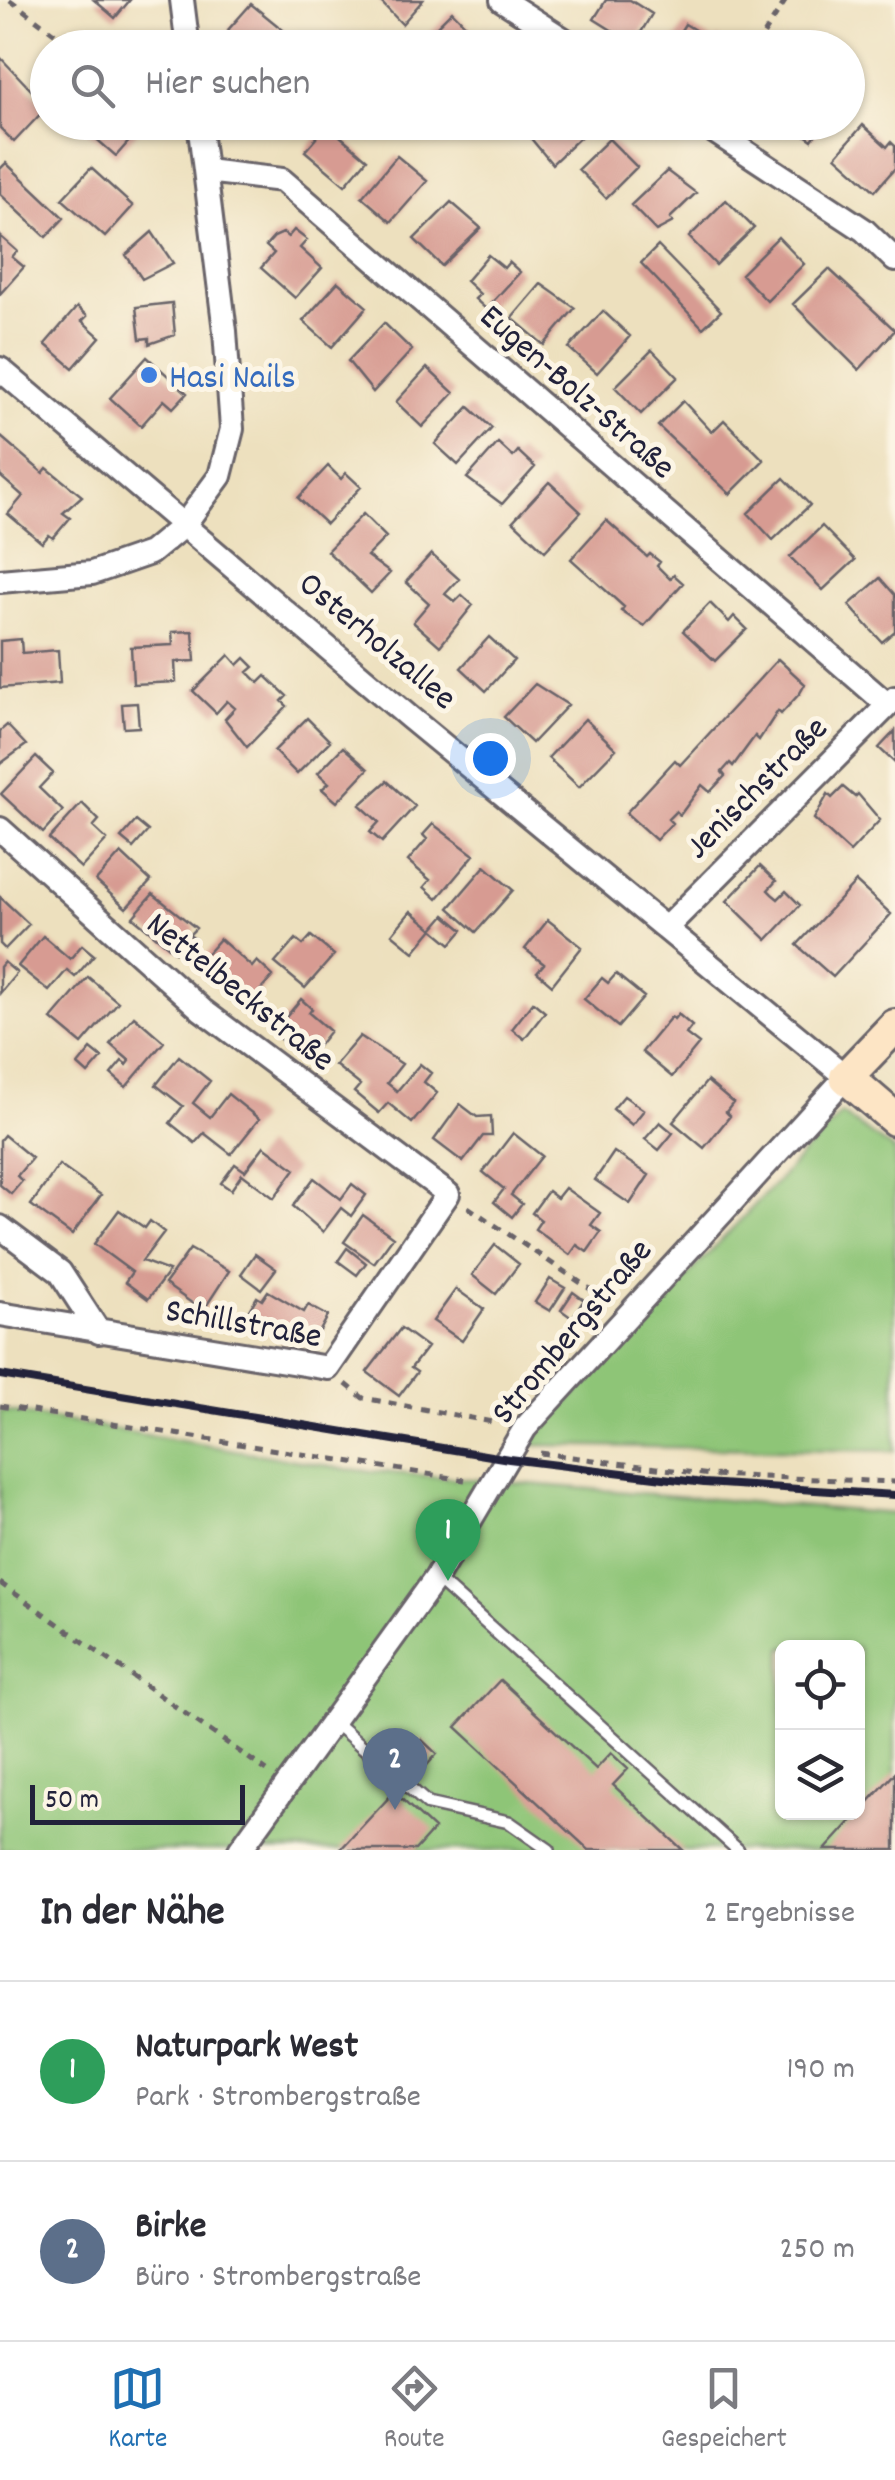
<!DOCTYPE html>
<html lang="de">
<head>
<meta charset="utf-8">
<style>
	:root { --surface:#fff; --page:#f2f2f3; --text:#2b2b33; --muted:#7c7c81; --line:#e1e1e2; --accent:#1f6fb2 }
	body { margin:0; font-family:Dekko,sans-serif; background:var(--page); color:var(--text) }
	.controls { position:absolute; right:30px; bottom:30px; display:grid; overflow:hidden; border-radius:15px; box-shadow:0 2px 8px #0004 }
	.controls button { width:90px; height:90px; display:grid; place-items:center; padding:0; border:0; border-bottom:2px solid var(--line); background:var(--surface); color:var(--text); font:50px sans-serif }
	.scale { position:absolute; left:30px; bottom:25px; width:215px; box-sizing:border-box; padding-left:10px; border:5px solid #22223b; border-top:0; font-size:28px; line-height:35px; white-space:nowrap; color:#22223b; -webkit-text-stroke:8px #fcf5e5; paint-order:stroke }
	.you { position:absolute; left:490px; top:758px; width:35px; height:35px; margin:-25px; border:8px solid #fff; border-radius:50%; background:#1a73e8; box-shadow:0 0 0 15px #1a73e833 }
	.badge { display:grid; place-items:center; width:65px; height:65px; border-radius:50%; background:var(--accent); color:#fff; font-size:32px; font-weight:700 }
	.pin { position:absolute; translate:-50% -82px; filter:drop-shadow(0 2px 5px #0008) }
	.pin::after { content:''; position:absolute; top:52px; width:35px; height:30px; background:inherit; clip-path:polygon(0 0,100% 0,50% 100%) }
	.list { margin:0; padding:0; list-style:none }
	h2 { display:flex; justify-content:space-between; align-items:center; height:130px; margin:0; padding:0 40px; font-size:42px }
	h2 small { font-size:32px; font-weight:400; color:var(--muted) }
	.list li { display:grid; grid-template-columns:65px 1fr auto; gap:30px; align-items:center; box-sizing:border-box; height:180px; padding:0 40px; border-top:2px solid var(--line) }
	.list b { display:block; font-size:38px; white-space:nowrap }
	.list p { margin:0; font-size:32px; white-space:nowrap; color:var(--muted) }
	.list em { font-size:32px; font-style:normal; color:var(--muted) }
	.icon { flex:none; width:55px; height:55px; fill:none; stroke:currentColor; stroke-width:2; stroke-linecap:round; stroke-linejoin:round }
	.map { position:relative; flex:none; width:895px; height:1850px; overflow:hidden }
	.search { position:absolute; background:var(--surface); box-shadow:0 2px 8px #0004; left:30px; right:30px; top:30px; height:110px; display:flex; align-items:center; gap:25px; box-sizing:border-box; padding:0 35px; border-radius:55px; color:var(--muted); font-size:38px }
	.sheet { height:490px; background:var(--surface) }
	nav { display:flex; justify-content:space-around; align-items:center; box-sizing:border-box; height:140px; border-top:2px solid var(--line); background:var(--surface); font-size:28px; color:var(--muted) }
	nav a { display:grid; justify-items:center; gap:5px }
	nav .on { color:var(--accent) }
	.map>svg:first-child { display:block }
	.green { fill:#8ec577; stroke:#587459; stroke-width:2.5; fill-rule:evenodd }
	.building { fill:#d79b92 }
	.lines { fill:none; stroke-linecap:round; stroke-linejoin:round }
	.lane-casing { stroke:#696469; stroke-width:16 }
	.street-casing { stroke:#696469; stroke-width:28 }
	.secondary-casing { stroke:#696469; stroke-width:38 }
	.path { stroke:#696469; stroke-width:5; stroke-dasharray:8 8; stroke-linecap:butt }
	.lane { stroke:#fff; stroke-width:11 }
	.street { stroke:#fff; stroke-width:22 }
	.secondary { stroke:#fde5c5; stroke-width:32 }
	.rail { stroke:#22223b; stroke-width:8 }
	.shop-dot { fill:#3f7fe0; stroke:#fcf5e5; stroke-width:4 }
	.labels { text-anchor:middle; stroke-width:10; stroke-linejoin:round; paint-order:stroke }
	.shop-label { font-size:35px; fill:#366cbe; stroke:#fcf5e5; text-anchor:start }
	.street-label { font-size:35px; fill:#22223b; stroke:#fcf5e5 }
</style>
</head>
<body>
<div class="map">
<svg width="895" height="1850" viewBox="0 0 895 1850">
	<rect width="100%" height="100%" fill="#fcf5e5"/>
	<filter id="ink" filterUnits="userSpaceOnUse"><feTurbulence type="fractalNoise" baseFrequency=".01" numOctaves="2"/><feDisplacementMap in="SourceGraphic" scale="20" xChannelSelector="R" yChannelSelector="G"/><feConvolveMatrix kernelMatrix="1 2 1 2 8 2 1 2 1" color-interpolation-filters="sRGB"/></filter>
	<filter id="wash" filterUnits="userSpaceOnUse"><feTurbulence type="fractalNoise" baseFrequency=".0048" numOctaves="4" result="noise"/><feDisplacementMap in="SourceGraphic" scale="40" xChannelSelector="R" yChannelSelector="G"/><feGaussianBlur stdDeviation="2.25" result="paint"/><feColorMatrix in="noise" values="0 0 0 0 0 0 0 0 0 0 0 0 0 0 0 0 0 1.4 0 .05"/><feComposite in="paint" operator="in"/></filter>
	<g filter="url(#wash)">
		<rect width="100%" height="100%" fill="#ede0be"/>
		<path class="green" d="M841 1114 895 1151V1451L527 1445Z
			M0 1410 346 1469 895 1514V1850H0ZM782 1648H858V1812H782Z"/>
		<g id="blocks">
			<path class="building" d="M94 0H130L115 18Z
				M379 0H423L402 24Z
				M606 0H630L652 14 634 44 594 19Z
				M251 4 283 30 269 48H249L228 30Z
				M452 11 484 44 481 48H435L425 38Z
				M685 24 715 42 718 38 733 48H670Z
				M0 57 47 107 14 142 0 128Z
				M77 122H146L116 156Z
				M330 122 345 130 340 136 367 159 345 185 305 151Z
				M532 122H591L593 125 552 164 524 130Z
				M787 122H824L812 140Z
				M863 125 887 147 891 142 895 146V168L875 191 836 156Z
				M609 139 637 167 606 198 578 169Z
				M397 156 427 181 391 222 362 197Z
				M6 163 64 218 46 237 0 194V169Z
				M91 168 133 206 105 237 62 199Z
				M667 171 696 193 670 218 673 222 656 231 631 205Z
				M726 200 754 228 716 265 689 237Z
				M451 202 481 228 442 266 414 239Z
				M294 230 307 240 300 248 322 268 295 298 261 268 274 253 266 246 274 237 283 233 288 237Z
				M152 232 173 263 142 279 126 255Z
				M0 236 17 251 12 257 24 267 0 294Z
				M778 237 804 264 767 301 741 274Z
				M658 246 721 311 703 328 641 263Z
				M488 255 504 268 509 262 520 272 486 309 475 299 480 294 466 281Z
				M829 269 895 330 859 370 793 304Z
				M338 282 367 307 332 347 303 321Z
				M541 284 575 308 544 345 512 318Z
				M172 303 175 335 149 344V338L140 339 136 307Z
				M77 307 87 316 82 321 100 337 73 368 45 344Z
				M603 311 630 336 597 373 569 348Z
				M384 323 412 350 373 392 348 361Z
				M652 350 678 377 641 414 615 387Z
				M147 357 187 393 173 408 164 400 141 426 110 398Z
				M427 368 454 393 422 427 396 402Z
				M683 401 712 432 724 420 764 460 730 494 658 426Z
				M469 407 492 428 458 465 435 444Z
				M0 436 43 473 47 468 82 496 63 513 70 518 53 538 49 535 42 543 8 514 23 496 0 476Z
				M498 443 513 457 518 451 535 467 502 504 467 478Z
				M328 466 341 479 346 473 361 487 326 524 298 498Z
				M784 478 810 505 773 540 748 513Z
				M549 482 581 512 545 551 513 521Z
				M363 514 386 537 367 556 390 573 371 593 327 551Z
				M606 520 647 557 650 554 660 562 657 566 670 579 674 575 683 583 644 626 621 611 624 607 571 559Z
				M822 526 855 560 823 590 790 557Z
				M431 554 459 579 445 594 455 602 462 595 473 605 440 646 413 622 429 603 406 582Z
				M880 578 895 595V631L882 642 849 605Z
				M710 603 729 622 734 616 747 629 715 661 683 631Z
				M193 631 195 661 175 662 176 682 133 684 131 647 173 645 172 632Z
				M489 637 514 660 486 691 461 668Z
				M21 639 22 653 58 650 60 683 0 688V641Z
				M229 655 238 665 245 658 254 667 248 672 259 683 266 676 287 696 282 701 287 706 247 747 225 719 235 708 227 701 216 713 193 691Z
				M778 659 805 684 800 693 781 714 778 711 759 740 755 736 733 766 730 763 722 772 725 776 710 792 702 785 680 815 676 811 668 819 672 823 656 840 626 813 675 760 680 765Z
				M535 684 568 705 532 743 504 717Z
				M137 703 139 727 124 728 122 704Z
				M307 718 330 741 297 774 274 751Z
				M585 719 616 749 579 787 548 758Z
				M7 725 26 745 0 764V731Z
				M895 731V763L879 748Z
				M343 747 368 769 337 802 322 789 329 783 318 773Z
				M36 757 53 773 39 788 63 811 43 833 1 794Z
				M387 781 415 806 382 842 370 832 379 822 360 805Z
				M843 787 855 797 858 794 880 820 850 852 814 819 828 794 832 798Z
				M82 803 99 820 93 827 107 840 81 868 49 839Z
				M136 821 148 831 133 848 121 838Z
				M433 824 474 855 437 899 424 887 430 880 408 861 427 839 423 835Z
				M121 853 151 881 126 908 96 881Z
				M485 866 513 890 476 932 449 908Z
				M760 866 776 881 768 890 772 894 778 899 786 891 800 905 767 940 727 901Z
				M856 882 891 914 833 977 797 945Z
				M153 894 196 928 189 935 194 938 182 952 178 949 175 952 133 917Z
				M0 897 29 924 5 949 0 944Z
				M411 911 433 929 414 952 392 934Z
				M445 915 463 930 451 944 433 929Z
				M548 920 582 947 552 985 537 972 544 964 525 949Z
				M43 936 70 959 82 945 94 955 75 977 67 970 49 991 18 966Z
				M311 936 334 955 305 988 275 963 296 939 303 945Z
				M220 939 252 967 257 961 273 976 244 1009 195 967Z
				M4 962 17 973 0 993V967Z
				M616 974 644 997 618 1027 584 999 602 978 608 983Z
				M88 977 118 1002 82 1044 52 1019Z
				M301 999 312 1009 309 1013 330 1031 306 1061 273 1033Z
				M533 1002 545 1012 524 1039 512 1029Z
				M678 1014 692 1026 686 1034 699 1044 672 1077 642 1052 671 1017 674 1019Z
				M134 1016 164 1042 126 1087 111 1074 122 1061 127 1065 130 1061 110 1044Z
				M360 1036 402 1064 387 1083 397 1091 420 1064 431 1073 424 1082 437 1093 412 1123 388 1103 379 1113 354 1092 360 1085 335 1065Z
				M91 1049 102 1058 88 1074 78 1065Z
				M179 1056 210 1081 193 1103 210 1117 228 1094 259 1119 231 1154 204 1133 195 1143 170 1123 183 1106 156 1085Z
				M707 1081 733 1103 726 1112 730 1116 704 1148 673 1122Z
				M624 1096 644 1110 632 1125 613 1109Z
				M460 1104 477 1117 491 1116 492 1136H483L463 1162 434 1140Z
				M660 1122 673 1133 659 1150 645 1139Z
				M513 1133 542 1156 511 1195 522 1204 512 1217 494 1202 504 1189 483 1172Z
				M4 1135 32 1158 17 1176 22 1181 11 1194 0 1185V1140Z
				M264 1146 295 1169 274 1198 242 1174 231 1190 221 1183 235 1164 245 1171Z
				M614 1152 649 1175 630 1204 595 1180Z
				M59 1165 101 1195 72 1235 31 1205Z
				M314 1178 341 1199 352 1184 366 1195 351 1216 341 1208 323 1232 293 1206Z
				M565 1188 600 1213 591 1225 601 1232 587 1252 577 1245 570 1255 535 1229 541 1220 532 1213 548 1191 557 1198Z
				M119 1210 145 1228 150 1221 164 1232 142 1261 169 1271 148 1299 125 1282 132 1272 94 1244Z
				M363 1215 393 1237 374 1263 344 1242Z
				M495 1245 519 1264 496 1294 472 1275Z
				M347 1248 366 1263 357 1275 338 1261Z
				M190 1249 229 1271 203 1311 165 1284Z
				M255 1254 276 1269 261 1289 241 1274Z
				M550 1279 565 1288 550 1311 535 1302Z
				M456 1289 484 1309 462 1341 433 1321Z
				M268 1291 304 1312 308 1305 328 1316 316 1338 296 1327 286 1343 250 1322 255 1313 249 1310 257 1297 262 1300Z
				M573 1292 584 1300 572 1318 561 1310Z
				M401 1328 427 1347 411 1368 417 1372 399 1396 367 1372Z
				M500 1680 596 1769 611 1753 628 1769 613 1785 683 1850H589L456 1727Z
				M421 1739 437 1754 419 1774 403 1760Z
				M895 1773V1850H825Z
				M394 1792 434 1829 415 1850H340Z"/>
		</g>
	</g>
	<g filter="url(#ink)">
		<use href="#blocks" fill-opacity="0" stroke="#696469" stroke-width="2.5"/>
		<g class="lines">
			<defs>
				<path id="lane" d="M436 1578 738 1850
					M332 1720 428 1804 509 1822 549 1850"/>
				<path id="street" d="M182 0 188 48
					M502 0 577 48
					M700 122 864 230 895 260
					M206 171 282 180 888 705
					M0 369 409 717 846 1077 525 1428 436 1578 240 1850
					M0 581 92 573 150 553 184 525 220 476 232 429 225 331 199 122
					M0 829 202 1010 448 1194 328 1368 0 1314
					M667 927 895 698
					M0 1227 60 1272 99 1332"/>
				<path id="secondary" d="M895 1026 846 1077 895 1119"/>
			</defs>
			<use href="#lane" class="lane-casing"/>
			<use href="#street" class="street-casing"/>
			<use href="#secondary" class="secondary-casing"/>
			<path class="path" d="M10 0 74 48
				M755 48 786 0
				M468 1207 608 1301
				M346 1384 363 1398 498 1423
				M0 1406 465 1480
				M540 1453 711 1475 895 1482
				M0 1583 267 1771"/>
			<use href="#lane" class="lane"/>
			<use href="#street" class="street"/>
			<use href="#secondary" class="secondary"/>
			<path class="rail" d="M0 1375 509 1459 704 1483 895 1495"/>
		</g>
	</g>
	<circle class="shop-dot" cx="149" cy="375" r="10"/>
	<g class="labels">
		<g class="shop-label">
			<text x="169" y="387">Hasi Nails</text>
		</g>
		<g class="street-label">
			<text transform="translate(579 390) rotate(41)" y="12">Eugen-Bolz-Straße</text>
			<text transform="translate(379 639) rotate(40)" y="12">Osterholzallee</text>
			<text transform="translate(755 786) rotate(-45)" y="12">Jenischstraße</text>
			<text transform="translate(242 990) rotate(39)" y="12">Nettelbeckstraße</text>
			<text transform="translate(244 1321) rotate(10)" y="12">Schillstraße</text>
			<text transform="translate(570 1330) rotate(-50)" y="12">Strombergstraße</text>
		</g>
	</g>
</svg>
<div class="controls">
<button><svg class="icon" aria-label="locate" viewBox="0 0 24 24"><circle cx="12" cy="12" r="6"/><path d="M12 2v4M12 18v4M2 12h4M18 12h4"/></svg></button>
<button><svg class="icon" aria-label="layers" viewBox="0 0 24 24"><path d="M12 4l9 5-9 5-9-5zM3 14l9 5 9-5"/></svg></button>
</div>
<div class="scale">50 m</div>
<div class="you"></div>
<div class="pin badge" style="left:448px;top:1581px;background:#2e9e5b">1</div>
<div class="pin badge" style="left:395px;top:1810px;background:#5c6f8a">2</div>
<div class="search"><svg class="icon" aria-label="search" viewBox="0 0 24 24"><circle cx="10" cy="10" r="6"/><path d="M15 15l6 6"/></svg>Hier suchen</div>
</div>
<section class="sheet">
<h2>In der Nähe<small>2 Ergebnisse</small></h2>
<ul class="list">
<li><span class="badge" style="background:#2e9e5b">1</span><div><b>Naturpark West</b><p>Park · Strombergstraße</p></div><em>190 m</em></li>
<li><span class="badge" style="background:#5c6f8a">2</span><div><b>Birke</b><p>Büro · Strombergstraße</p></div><em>250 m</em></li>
</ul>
</section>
<nav>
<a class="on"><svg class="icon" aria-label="map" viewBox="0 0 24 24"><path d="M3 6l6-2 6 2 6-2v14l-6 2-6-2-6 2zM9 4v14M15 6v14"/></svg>Karte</a>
<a><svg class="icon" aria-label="directions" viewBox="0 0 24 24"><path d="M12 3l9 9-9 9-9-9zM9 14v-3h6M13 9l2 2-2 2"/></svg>Route</a>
<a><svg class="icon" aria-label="saved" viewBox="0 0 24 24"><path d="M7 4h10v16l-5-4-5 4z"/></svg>Gespeichert</a>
</nav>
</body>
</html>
